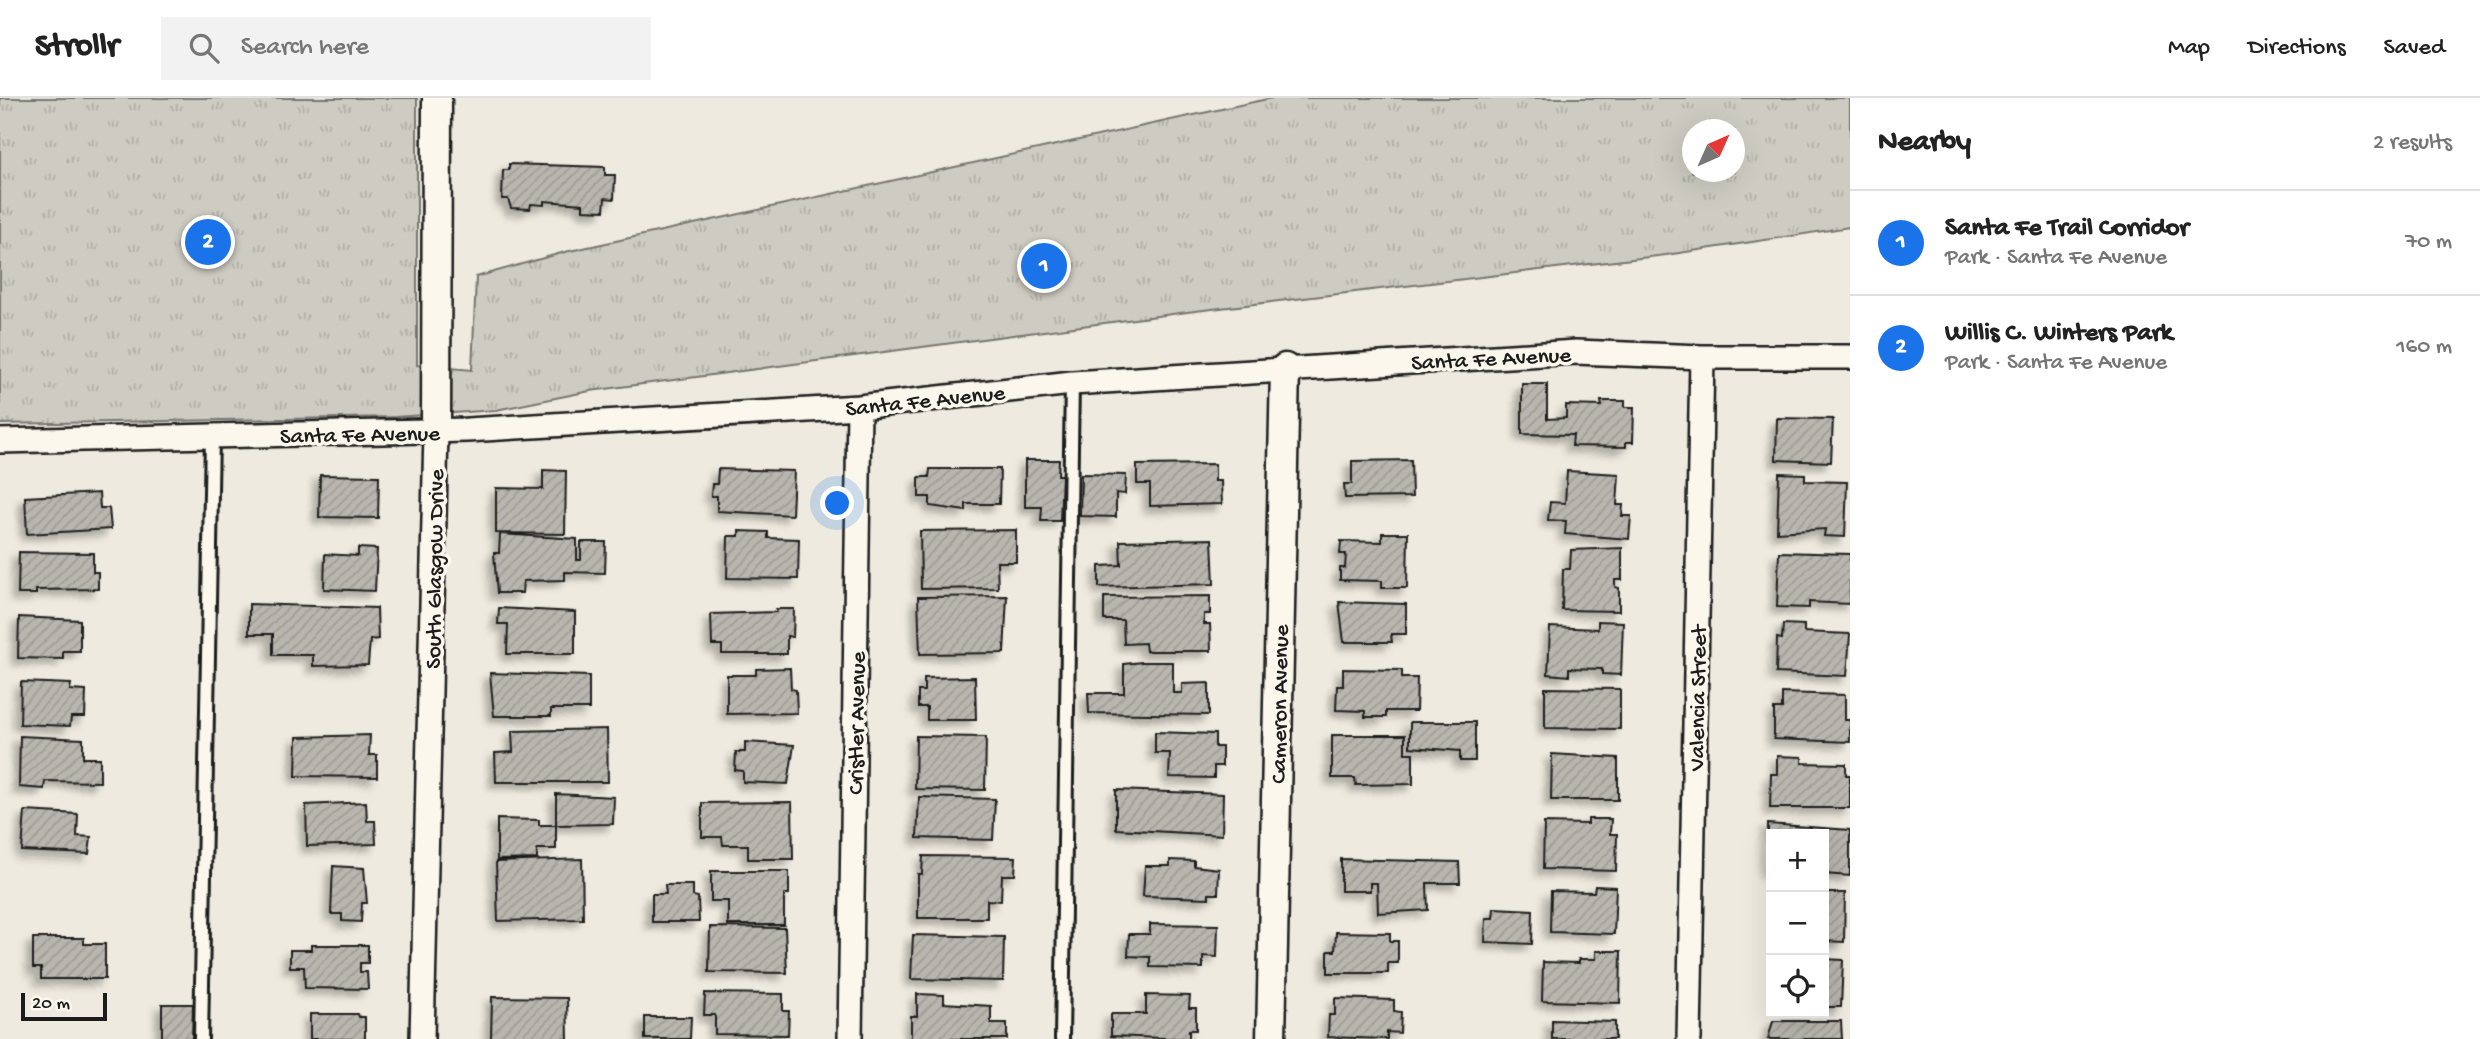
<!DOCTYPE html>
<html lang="en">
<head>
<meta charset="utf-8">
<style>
	:root { --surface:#fff; --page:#f2f2f2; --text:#222; --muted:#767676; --line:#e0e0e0; --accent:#1a73e8 }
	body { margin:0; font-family:"Gochi Hand",sans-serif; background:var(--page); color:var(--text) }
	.controls { position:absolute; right:21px; bottom:21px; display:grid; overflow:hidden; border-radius:0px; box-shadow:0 7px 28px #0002 }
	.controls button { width:63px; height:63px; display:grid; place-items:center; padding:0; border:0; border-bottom:2px solid var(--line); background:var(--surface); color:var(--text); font:35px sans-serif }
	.compass { position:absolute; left:1682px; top:21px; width:63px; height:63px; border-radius:50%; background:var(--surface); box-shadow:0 7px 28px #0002; rotate:45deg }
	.scale { position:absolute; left:21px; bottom:18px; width:86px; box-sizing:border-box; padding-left:7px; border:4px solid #1c1c1c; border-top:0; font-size:19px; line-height:24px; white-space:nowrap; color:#1c1c1c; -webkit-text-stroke:5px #fbf7ec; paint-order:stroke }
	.you { position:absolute; left:838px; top:406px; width:24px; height:24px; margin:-18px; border:5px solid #fff; border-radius:50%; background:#1a73e8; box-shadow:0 0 0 10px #1a73e833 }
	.badge { display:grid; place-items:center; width:46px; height:46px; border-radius:50%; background:var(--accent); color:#fff; font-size:23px; font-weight:700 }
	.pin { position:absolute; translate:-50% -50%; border:4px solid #fff; box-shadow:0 2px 7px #0006 }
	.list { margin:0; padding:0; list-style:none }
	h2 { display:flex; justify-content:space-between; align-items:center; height:91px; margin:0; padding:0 28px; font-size:30px }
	h2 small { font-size:23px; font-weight:400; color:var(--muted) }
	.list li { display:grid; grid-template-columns:46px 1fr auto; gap:21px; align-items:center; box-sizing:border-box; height:105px; padding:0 28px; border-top:2px solid var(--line) }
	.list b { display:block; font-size:26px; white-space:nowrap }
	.list p { margin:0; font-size:23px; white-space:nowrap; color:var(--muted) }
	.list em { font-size:23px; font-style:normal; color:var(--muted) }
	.icon { flex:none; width:38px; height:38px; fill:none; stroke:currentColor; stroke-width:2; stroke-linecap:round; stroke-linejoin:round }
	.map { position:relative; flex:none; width:1850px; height:941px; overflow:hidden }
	header { display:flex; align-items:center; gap:42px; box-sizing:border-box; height:98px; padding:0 35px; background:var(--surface); border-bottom:2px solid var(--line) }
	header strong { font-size:33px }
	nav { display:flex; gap:38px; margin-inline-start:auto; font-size:24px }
	.search { width:490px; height:63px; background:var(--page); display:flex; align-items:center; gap:18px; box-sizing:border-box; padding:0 24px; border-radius:0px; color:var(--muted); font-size:26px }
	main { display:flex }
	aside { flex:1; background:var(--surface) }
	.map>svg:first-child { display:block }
	.park { fill:url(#park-tufts); stroke:#75746f; stroke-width:2; fill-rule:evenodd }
	.building { fill:url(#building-hatch); stroke:#1c1c1c; stroke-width:2; filter:url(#shadow) }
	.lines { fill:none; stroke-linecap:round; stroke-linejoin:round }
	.service-casing { stroke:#1c1c1c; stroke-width:18 }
	.minor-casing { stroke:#1c1c1c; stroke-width:28 }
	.tertiary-casing { stroke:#1c1c1c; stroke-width:33 }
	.service { stroke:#fbf7ec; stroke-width:12 }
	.minor { stroke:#fbf7ec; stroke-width:23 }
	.tertiary { stroke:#fbf7ec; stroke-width:28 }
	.labels { text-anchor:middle; stroke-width:7; stroke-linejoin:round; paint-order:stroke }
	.street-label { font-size:23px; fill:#1c1c1c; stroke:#fbf7ec }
</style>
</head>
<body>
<header>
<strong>Strollr</strong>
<div class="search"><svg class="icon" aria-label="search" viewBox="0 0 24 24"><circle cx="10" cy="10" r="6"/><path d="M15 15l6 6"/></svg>Search here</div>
<nav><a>Map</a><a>Directions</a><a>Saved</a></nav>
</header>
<main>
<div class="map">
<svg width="1850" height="941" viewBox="0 0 1850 941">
	<defs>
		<pattern id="park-tufts" width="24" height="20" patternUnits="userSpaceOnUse" patternTransform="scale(1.75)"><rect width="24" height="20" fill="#ceccc2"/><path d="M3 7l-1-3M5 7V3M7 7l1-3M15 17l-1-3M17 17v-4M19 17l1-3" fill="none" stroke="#b0afa6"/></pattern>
		<pattern id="building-hatch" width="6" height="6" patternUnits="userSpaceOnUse" patternTransform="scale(1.75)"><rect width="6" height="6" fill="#b9b6af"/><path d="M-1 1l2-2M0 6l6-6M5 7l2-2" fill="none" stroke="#9e9c96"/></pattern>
		<filter id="shadow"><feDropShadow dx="-6" dy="6" stdDeviation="3.5" flood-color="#0004"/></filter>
	</defs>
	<rect width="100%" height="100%" fill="#eeeadf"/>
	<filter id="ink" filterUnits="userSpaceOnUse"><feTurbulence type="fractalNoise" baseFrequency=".0143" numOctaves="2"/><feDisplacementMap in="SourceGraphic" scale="14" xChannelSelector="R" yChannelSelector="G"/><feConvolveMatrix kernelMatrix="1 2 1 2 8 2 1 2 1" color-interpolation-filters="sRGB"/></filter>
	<g filter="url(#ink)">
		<path class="park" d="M0 0H417V267L472 272 476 179 565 154 1272 0H1850V129L1666 157 1195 213 590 293 496 312 395 319 0 326ZM1692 32H1734V74H1692Z"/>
		<path class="building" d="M509 66 605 69V77H615L614 101 605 100 604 113 583 112V106L544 103V107L531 106 530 111 511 110 508 101H502L503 72H509Z
			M1522 286H1547V321L1566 320V307L1602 308 1601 303H1625V309H1634L1633 344H1626V349L1572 348 1573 337 1522 336Z
			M1777 320 1833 321 1831 364 1776 362Z
			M1025 362H1059L1058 377H1062L1060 423H1041L1042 409H1025Z
			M1411 362 1412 399 1345 400 1344 386H1352V363Z
			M1215 366V383H1221L1222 406 1150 408V386H1137V367Z
			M718 371 794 373 792 417 717 413V398H711L712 386H717Z
			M930 371H1000L999 406H966V413L930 408V399H919V379H929Z
			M543 372 566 373 565 436 496 435V390L543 391Z
			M1567 373 1619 376 1617 407H1623L1622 418H1631L1629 441 1565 436 1566 423 1548 422 1550 404 1565 405Z
			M1779 375 1805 376V383L1847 384 1845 439 1824 438 1825 431 1777 434Z
			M1081 376 1126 377 1125 396 1116 395V419L1080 418Z
			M320 377 379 378 378 420 319 419Z
			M99 395 100 410H109L111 431 27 436 25 399Z
			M1016 432V464H997L998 490 921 491 920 433Z
			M739 433 768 434V440L799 441 798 481 727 480 728 438H739Z
			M1382 435H1408L1407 490H1382V483L1340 482V470H1345L1346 456H1340L1341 443 1382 444Z
			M500 436 577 441V462H581V444H606L605 475 565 474V482L523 483 522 495H497L494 455H499Z
			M1212 441 1214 486 1099 489V468L1121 467 1120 443Z
			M358 450 377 451 375 493 324 491 325 456 358 458Z
			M1622 450V482H1615V489L1619 490V513L1562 512 1563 471H1570L1571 452Z
			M19 454 93 455V474H98V491L36 492V496H18Z
			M1779 454 1850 456V506L1809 504V510L1777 509Z
			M1007 498 1004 555 920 556 918 499Z
			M1210 498V516H1204V526H1210L1211 553H1146L1145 545 1124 546 1123 522H1104V499Z
			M1339 504 1406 506V536H1391L1392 544H1344Z
			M249 506 377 510 378 541 370 542 368 567 313 568V557H273V536H249Z
			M499 510 575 514V556H507L508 526H498Z
			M776 511H794L793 539 787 538V556H722V547H712L711 516 776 514Z
			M19 519 80 522V553H63V561L18 560Z
			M1598 523 1623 524 1621 577 1602 576V571L1569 570V578L1548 576 1550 529 1598 531Z
			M1783 526 1804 527V534L1850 536 1847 578 1776 575 1777 540 1782 541Z
			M1142 564H1173V595H1182V586L1209 585V617L1089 615 1088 595H1124V566Z
			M790 570 791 591 796 592 797 615 727 616V577H756V571Z
			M1343 571 1402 572V580H1417L1416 613H1386V619H1365V613L1336 612 1337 588H1343Z
			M490 575 589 578V611H551V618H494Z
			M975 579 976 622H927V609H918V593H924V580Z
			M21 584 71 586 70 592 86 593 85 619H71L70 628 20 626Z
			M1545 590 1620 591V631L1545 630Z
			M1782 595 1845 597V622H1850V644L1774 641V611H1782Z
			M1410 624H1475V663H1460V653L1410 649Z
			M607 631 608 684H496L495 655 513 654 512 633Z
			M1155 634 1215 636V649H1222V668H1214V680L1169 679 1170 655H1155Z
			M370 637 369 657H377V679L296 678 297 639Z
			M1332 637H1405V655H1413V686L1356 687 1355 680H1332Z
			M20 638 83 641V660H100V684L45 683 44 691 19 689Z
			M916 638 986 639 985 692 915 691Z
			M745 644 794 647 788 686 743 684V673L735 672 736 654H745Z
			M1552 656 1618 660V702H1551Z
			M1777 658 1802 659V665L1846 666V677H1850V710H1770L1771 676H1777Z
			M1116 692 1223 696 1222 737 1116 731Z
			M556 696 614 699 613 726 556 727Z
			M919 699 995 701 993 742 917 740Z
			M366 704 367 723H375L376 746 307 748 306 707Z
			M792 704 793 761H748V747H723L722 739H702V705Z
			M25 713 78 716 77 738 91 739 89 756 22 753Z
			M497 721 539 722V727H556V751H537V761L497 762Z
			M1588 721H1611L1610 736H1617L1616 773 1543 771 1544 725 1588 726Z
			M1768 726 1850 732V778L1824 776V736H1771V773H1767Z
			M923 758 1016 759 1015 777H1002L1001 803 987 802V820H918V776H922Z
			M582 761 583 821 498 823 496 764Z
			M1341 761 1459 764 1460 785H1427L1428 812 1378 815 1377 785H1370V793H1341Z
			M1170 762 1194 763V768L1219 771 1218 796H1209V800L1143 798 1145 768H1170Z
			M333 768 364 770 367 805H362L361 824 342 823V816H331Z
			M711 773H789V796H784V827H728V803H711Z
			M665 787H693V798L698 799 699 824H652V796H666Z
			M1595 788 1616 789 1614 836 1550 834 1551 793 1594 794Z
			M1824 795H1845L1844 844 1824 843Z
			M1494 810 1533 812 1532 846 1485 844 1486 820H1493Z
			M1150 826 1218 827 1217 859 1203 858V870L1150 869V859L1128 858 1129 836H1150Z
			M710 829 785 830 787 875 709 874Z
			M1336 834 1390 835V843H1398V865H1388V875H1328V853H1335Z
			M913 837 1004 839 1003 883 911 881Z
			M33 840H84V846H105V881H41V870H33Z
			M311 847H368V865H360V874H367L368 891 305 890 304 869H290V852H311Z
			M1596 853H1621L1620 905 1542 903 1543 864 1579 865V861H1596Z
			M1824 861 1843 862 1841 909H1824Z
			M705 895 783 896V913H789L788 937 715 936V917H704Z
			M917 896 944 897V905L991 908V925H1007V941H911V918H917Z
			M1146 897 1190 898 1189 910H1196V932H1189V941L1111 938V916H1146Z
			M492 899 567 900 568 941H491Z
			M1335 900 1394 902V913L1401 914 1400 935 1387 934V941L1328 939 1329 917H1335Z
			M162 906H193L192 941H162Z
			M310 916H358L359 919H365V941H310Z
			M645 919H691L690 941H645Z
			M1552 922 1615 924V941H1552Z
			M1773 923H1841L1842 941H1768Z"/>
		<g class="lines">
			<defs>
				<path id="service" d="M201 941 212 339
					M1062 941 1072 285"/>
				<path id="minor" d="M0 343 467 332 859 309 1072 285 1576 254 1702 259H1850
					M422 941 436 333
					M850 941 859 309
					M1689 941 1702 259"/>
				<path id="tertiary" d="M436 333 437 0
					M1271 941 1285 270"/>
			</defs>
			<use href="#service" class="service-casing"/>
			<use href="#minor" class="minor-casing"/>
			<use href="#tertiary" class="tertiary-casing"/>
			<use href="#service" class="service"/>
			<use href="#minor" class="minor"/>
			<use href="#tertiary" class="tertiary"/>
		</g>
	</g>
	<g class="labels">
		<g class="street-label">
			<text transform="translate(1491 259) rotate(-3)" y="8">Santa Fe Avenue</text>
			<text transform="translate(925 301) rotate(-6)" y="8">Santa Fe Avenue</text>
			<text transform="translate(360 335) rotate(-1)" y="8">Santa Fe Avenue</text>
			<text transform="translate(433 471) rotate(-89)" y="8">South Glasgow Drive</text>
			<text transform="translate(1696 600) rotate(-89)" y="8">Valencia Street</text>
			<text transform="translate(1278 606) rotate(-89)" y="8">Cameron Avenue</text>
			<text transform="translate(855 625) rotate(-89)" y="8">Cristler Avenue</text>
		</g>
	</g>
</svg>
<div class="controls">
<button>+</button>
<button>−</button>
<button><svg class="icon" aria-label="locate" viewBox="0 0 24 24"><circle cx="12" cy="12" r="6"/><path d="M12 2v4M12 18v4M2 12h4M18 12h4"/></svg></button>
</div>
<svg class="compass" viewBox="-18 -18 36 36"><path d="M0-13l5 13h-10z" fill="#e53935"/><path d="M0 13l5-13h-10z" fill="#767676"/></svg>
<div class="scale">20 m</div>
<div class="you"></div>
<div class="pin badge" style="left:1044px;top:168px">1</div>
<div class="pin badge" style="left:208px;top:144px">2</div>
</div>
<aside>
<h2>Nearby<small>2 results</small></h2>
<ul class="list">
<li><span class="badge">1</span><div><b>Santa Fe Trail Corridor</b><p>Park · Santa Fe Avenue</p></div><em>70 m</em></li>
<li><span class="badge">2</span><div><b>Willis C. Winters Park</b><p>Park · Santa Fe Avenue</p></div><em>160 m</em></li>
</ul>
</aside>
</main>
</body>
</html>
